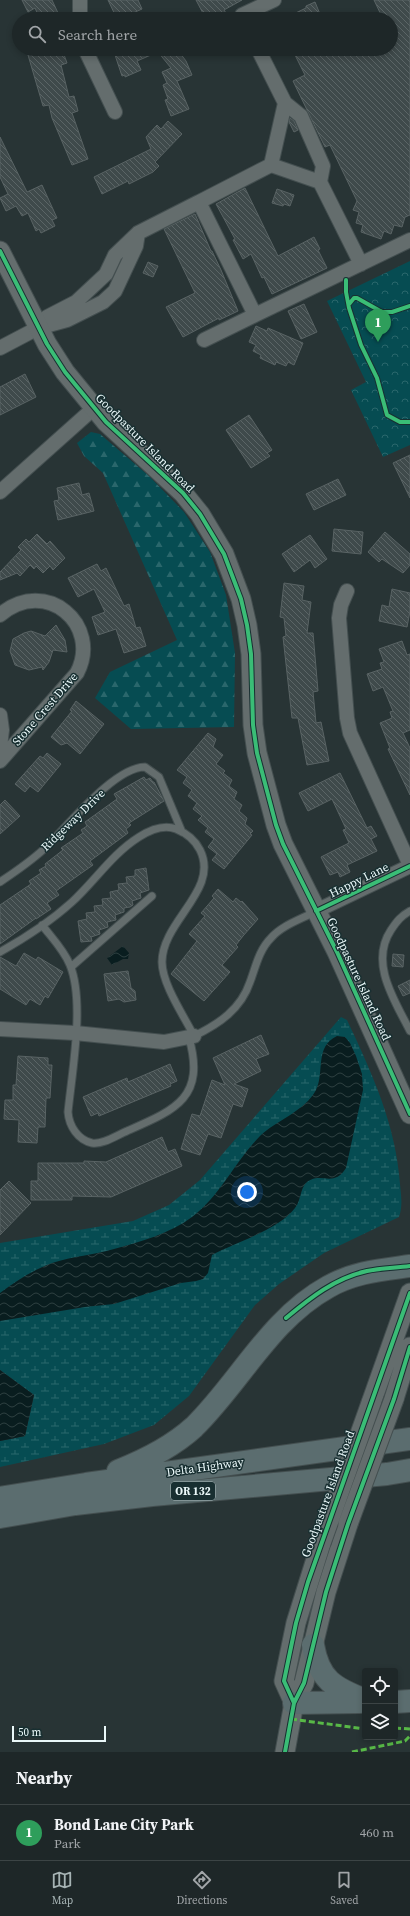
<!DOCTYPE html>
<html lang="en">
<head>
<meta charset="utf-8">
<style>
	:root { --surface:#1e2728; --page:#262f30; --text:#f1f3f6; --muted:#a1a5a8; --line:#3c4445; --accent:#a6b3b4 }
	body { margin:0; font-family:"Source Serif 4",serif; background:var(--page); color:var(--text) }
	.controls { position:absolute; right:12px; bottom:12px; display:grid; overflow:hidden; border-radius:4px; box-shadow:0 2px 6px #0003 }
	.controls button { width:36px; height:36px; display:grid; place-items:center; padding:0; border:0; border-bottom:1px solid var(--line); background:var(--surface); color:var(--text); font:20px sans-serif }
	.scale { position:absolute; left:12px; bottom:10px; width:94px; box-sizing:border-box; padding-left:4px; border:2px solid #eaf8f9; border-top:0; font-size:11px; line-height:14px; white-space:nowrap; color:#eaf8f9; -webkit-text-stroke:3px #182f31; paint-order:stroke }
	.you { position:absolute; left:247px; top:1192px; width:14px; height:14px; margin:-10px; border:3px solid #fff; border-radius:50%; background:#1a73e8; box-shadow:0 0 0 6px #1a73e833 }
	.badge { display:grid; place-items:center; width:26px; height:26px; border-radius:50%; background:var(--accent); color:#fff; font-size:13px; font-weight:700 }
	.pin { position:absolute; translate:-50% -33px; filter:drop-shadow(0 1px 2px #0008) }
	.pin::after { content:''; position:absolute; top:21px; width:14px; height:12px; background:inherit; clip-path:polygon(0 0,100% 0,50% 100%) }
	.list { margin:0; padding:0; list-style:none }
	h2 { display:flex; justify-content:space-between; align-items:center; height:52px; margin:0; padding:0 16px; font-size:17px }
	h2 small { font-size:13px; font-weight:400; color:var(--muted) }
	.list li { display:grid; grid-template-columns:26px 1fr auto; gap:12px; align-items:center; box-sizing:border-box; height:56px; padding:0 16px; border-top:1px solid var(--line) }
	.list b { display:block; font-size:15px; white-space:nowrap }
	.list p { margin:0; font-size:13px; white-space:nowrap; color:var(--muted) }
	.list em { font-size:13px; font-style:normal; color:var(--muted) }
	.icon { flex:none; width:22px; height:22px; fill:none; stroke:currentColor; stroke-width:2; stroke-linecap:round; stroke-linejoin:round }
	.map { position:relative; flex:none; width:410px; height:1752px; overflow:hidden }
	.search { position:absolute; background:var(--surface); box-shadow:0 2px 6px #0003; left:12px; right:12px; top:12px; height:44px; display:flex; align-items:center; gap:10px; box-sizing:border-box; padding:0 14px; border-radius:22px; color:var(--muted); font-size:15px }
	.sheet { height:108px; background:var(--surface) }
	nav { display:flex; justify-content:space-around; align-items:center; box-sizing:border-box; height:56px; border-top:1px solid var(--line); background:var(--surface); font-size:11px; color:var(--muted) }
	nav a { display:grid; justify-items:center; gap:2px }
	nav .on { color:var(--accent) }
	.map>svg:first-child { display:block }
	.forest { fill:url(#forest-firs) }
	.wetland { fill:url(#wetland-marsh) }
	.park { fill:url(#park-crowns) }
	.water { fill:url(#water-waves) }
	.building { fill:url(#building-back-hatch); stroke:#596364 }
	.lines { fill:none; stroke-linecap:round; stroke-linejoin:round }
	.lane-casing { stroke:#444f50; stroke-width:9 }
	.street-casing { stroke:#444f50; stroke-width:16 }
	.secondary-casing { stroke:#444f50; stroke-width:21 }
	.highway-casing { stroke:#444f50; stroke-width:24 }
	.lane { stroke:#646d6d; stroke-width:7 }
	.street { stroke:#646d6d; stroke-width:14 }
	.secondary { stroke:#646d6d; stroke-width:19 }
	.highway { stroke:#5b6d6f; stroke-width:22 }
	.secondary-bridge-casing { stroke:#444f50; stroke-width:21; stroke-linecap:butt }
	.secondary-bridge { stroke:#646d6d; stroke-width:19 }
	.quiet { stroke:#58b947; stroke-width:3; stroke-dasharray:6 3; stroke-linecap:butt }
	.cycleway-casing { stroke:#182f31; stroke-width:6 }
	.cycleway { stroke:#3abd76; stroke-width:4 }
	.labels { text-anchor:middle; stroke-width:3; stroke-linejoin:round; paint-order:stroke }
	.shield { fill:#182f31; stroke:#abbcbd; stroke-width:1 }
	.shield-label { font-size:11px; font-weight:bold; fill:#eaf8f9 }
	.street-label { font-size:12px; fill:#eaf8f9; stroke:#182f31 }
</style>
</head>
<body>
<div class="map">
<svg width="410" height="1752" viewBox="0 0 410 1752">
	<defs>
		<pattern id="forest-firs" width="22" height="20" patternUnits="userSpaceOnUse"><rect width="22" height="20" fill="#064c52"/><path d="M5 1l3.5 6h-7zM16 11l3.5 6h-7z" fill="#2a676c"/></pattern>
		<pattern id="wetland-marsh" width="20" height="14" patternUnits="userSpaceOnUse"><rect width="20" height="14" fill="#064c52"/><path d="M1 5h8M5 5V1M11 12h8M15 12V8" fill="none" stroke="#2a676c"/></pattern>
		<pattern id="park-crowns" width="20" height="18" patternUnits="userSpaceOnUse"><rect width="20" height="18" fill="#064c52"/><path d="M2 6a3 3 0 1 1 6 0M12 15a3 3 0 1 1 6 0" fill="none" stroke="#2a676c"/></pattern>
		<pattern id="water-waves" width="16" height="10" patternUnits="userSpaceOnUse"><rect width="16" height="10" fill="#091d1f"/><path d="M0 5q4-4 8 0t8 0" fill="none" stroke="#2d3f40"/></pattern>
		<pattern id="building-back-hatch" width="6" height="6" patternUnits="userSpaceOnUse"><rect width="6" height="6" fill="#3f4a4b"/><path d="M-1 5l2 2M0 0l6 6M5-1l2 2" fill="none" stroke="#5b6566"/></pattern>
	</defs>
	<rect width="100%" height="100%" fill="#283435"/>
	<path class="forest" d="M91 432 100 434 149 476 184 512 210 552 226 595 235 653 234 727 131 729 95 698 110 672 177 640 103 473 84 456 77 443Z"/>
	<path class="wetland" d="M341 1017 347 1020C372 1073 396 1125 400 1184 401 1195 403 1206 399 1217L324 1253 279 1284 255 1305 189 1396 154 1425 104 1444 0 1467V1441L25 1436 34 1395 0 1370V1243L133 1221 169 1205 200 1180Z"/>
	<path class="park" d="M410 261V445L383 457 351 390 366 382 327 301Z"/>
	<path class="water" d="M123 946 129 953 128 959H123L112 965 107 958Z
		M337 1036 345 1037 350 1043 356 1056 362 1074 363 1090 346 1168C333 1189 320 1170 306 1183 300 1189 301 1201 295 1208 278 1230 237 1242 212 1255L208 1273 203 1279 196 1281 181 1283 114 1304 85 1307 0 1321V1293C16 1281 33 1270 52 1263 73 1256 94 1255 114 1249 140 1242 171 1233 192 1217 221 1195 235 1161 260 1136 277 1120 305 1111 316 1090 325 1072 314 1047 337 1036Z
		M0 1370 34 1395 25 1436 0 1441Z"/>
	<path class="building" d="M22 0H52L58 13 45 19H40L35 8 28 12Z
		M108 0H138L142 9 133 13 135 19H117Z
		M196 0H242L224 10 226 13 214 19H206Z
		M374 0H410V215L405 217 402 227 394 225 391 234 384 231 381 239 361 232 363 225 356 223 359 212 353 210 357 201 330 145 325 147 293 81 305 75 292 49H391V19H383Z
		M315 2 322 19H283L306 8V6Z
		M44 49H62L67 63 61 65 69 97 74 96 78 111 72 113 88 159 72 165 52 118 49 105 43 106 28 55Z
		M113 49H177L186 61 192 75 177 81 189 109 171 116 165 100 168 99 163 85 167 83 162 72 171 68 158 52 137 61 141 70 125 77V75L122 76Z
		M290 118 294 121 298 130 294 132 289 122Z
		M168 121 182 134 155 162 159 166 153 172 129 184 128 181 102 194 94 177 151 149 146 137 157 125 161 129Z
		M0 137 27 192 42 185 57 218 52 220 55 226 41 233 39 229 36 231 28 213 22 216 16 206 6 211 0 198 8 194 0 177Z
		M245 188 278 256 314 237 320 249 318 250 327 268 272 294 264 277 262 278 251 254 243 259 233 240 235 239 216 204Z
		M277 189 294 195 290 206 284 204 283 206 272 203Z
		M195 214 211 251H212L221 270 238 311 219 320V318L183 337 166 307 195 293 164 229Z
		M148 262 158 266 153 277 143 273Z
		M304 304 317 332 301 339 288 311Z
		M256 326 267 331 268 328 303 343 294 365 288 362 286 366 276 362 275 365 260 358 261 355 253 351 256 345 249 342Z
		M25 374 36 397 0 415V387Z
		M249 415 272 450 267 453 270 456 251 468 226 430Z
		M410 455V498L393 463Z
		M338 479 346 495 314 510 306 494Z
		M79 483 82 495 89 493 94 511 58 520 54 501 59 500 57 488Z
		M334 529 363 532 361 554 332 551Z
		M385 532 410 554V565L403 573 382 559 379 562 368 552Z
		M37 534 47 544 50 541 65 558 53 570 50 566 43 573 36 566 34 569 30 565 20 576 17 573 0 580V572L21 550 18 547 26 539 29 542Z
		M310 535 327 559 315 568 310 560 294 572 282 554Z
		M97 564 101 571 106 568 124 606 129 604 136 628 140 627 146 646 124 653 116 629 98 635 92 617 105 612 94 589 78 597 68 578Z
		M284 583 304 586 302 600 311 602 307 633H313L318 691 313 692 316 723 321 722 329 761 307 765 298 718H292L283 637 286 636 284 618 280 617Z
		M392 589 410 593V611L407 627 379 621 382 605 389 607Z
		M56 625 65 640 67 652 53 650 49 662 43 670 42 667 29 670 15 665 10 651 13 639 24 633 31 631 45 636Z
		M402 641 407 655 410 654V730L403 733 410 748V795L388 749 390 748 380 723 392 718 390 712 393 711 383 687 373 691 367 674 382 669 380 663 384 662 379 649Z
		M76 701 104 724 80 754 67 743 61 745 51 737 72 711 70 710Z
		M208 733 216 739 213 747 223 755 216 764 225 771 223 773 232 780 229 786 237 792 234 799 242 805 239 811 247 818 245 824 253 831 250 834 252 835 224 869 212 860 217 854 208 847 214 839 205 832 208 828 198 820 202 816 193 809 197 803 188 796 192 790 183 783 187 777 177 770Z
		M47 753 61 764 38 792 30 786 25 792 15 784 40 756 43 758Z
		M340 773 367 828 371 826 377 836 371 839 377 851 347 865 350 872 340 877 338 872 330 875 321 857 349 843 343 830 346 829 332 799 308 811 299 793Z
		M144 777 146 780 150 778 153 782H154L164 801 129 823 131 825 126 829 128 833 90 861 93 865 56 891 59 895 47 903 51 909 36 919V918L0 944V905L31 884 29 881 41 873 39 870 46 866 45 864 63 850 61 848 83 833 81 830 87 826 85 822 117 799 114 794Z
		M5 800 20 816 0 834V805Z
		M146 868 149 890 140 893 141 898 132 901 133 905 130 907 124 908V912L115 915 116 920 107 922 108 927 99 930 100 934 91 937 92 941 81 942 78 921 87 919 86 913 95 912 94 906 103 905 102 899 111 898 110 892 119 890 118 884 127 883 126 877 135 876V870Z
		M218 889 233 902 236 898 241 902 242 901 258 919 243 936 236 945 238 947 222 965 230 972 204 1001 171 974 197 941 189 934 205 916 201 913 214 898 212 896Z
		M24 953 36 960 38 957 63 972 48 998 45 996 40 1005 30 999 26 1005 0 989V957L16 966Z
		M393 954 404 955 403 967 392 966Z
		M128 971 131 988 135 991 136 1000 124 1002 119 999 108 1001 104 974Z
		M410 980V993L403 996 398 986Z
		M261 1035 269 1054 256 1059 261 1071 234 1084 248 1089 242 1107 233 1104 221 1138 208 1134 200 1155 181 1149 192 1114 200 1116 212 1080 225 1085 213 1058Z
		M18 1056 48 1058V1065H52L50 1098H46L45 1127H38L37 1143 18 1142 19 1120 4 1119 5 1100H13V1085H16Z
		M170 1064 177 1081 170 1084 171 1086 99 1116 98 1113 91 1116 83 1097 127 1078 128 1082Z
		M162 1137 168 1152 175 1149 182 1166 111 1197 72 1196V1200H31V1181H38V1163H84V1161L106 1162Z
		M9 1181 31 1203 0 1235V1190Z"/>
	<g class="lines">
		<defs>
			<path id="lane" d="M0 882C15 872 31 861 44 849 67 827 114 767 145 767L159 777 182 832
				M410 911C401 916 397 921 391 930 369 963 395 1001 410 1031
				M42 925C52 938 64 950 70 965 85 1002 72 1072 68 1112 69 1126 78 1140 92 1143 103 1145 117 1135 127 1131 175 1110 206 1098 189 1038
				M0 952C25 938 51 921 72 902 95 881 112 854 139 837 150 830 163 824 176 829 186 833 195 840 200 850 220 890 162 921 162 962 162 984 184 1016 194 1036 219 1024 241 1009 250 982 256 966 259 950 271 938 282 925 302 919 316 911
				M71 967 152 896"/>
			<path id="street" d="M80 0V19
				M244 19 242 15 274 0
				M85 49 115 112
				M258 49 285 103
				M271 165 285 103 301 116 323 166 320 182
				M199 202 271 165 320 182 361 264
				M38 328 47 317 76 302 106 274 115 255 138 233 199 202 255 315 410 240
				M204 340 255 315
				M0 348 38 328 67 320 103 302 115 291 136 246 138 233
				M0 492 94 408
				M347 591 341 605 339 618 347 718 350 733 410 865
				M0 615C46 576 102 625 77 673L0 761
				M0 715 2 730 0 747
				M316 911 410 866
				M0 1029 75 1033 164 1042 194 1036"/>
			<path id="secondary" d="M0 251 47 344 65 372 106 422 183 493 200 514 224 554 241 599 247 625 251 654 253 725 257 753 276 825 283 844 337 952 410 1114
				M394 1399 410 1347
				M371 1403 410 1293
				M294 1703 284 1681 296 1623 321 1543
				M285 1752 294 1703 304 1683 326 1592 348 1524"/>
			<path id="highway" d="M118 1471C146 1460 172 1447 194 1427 240 1382 270 1319 328 1287 354 1272 381 1270 410 1266
				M0 1498 86 1484 410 1439
				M0 1517 75 1504 152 1495 387 1474 410 1470
				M313 1645C319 1680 334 1688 365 1700
				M395 1702 410 1701
				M294 1703 360 1702"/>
		</defs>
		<use href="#lane" class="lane-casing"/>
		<use href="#street" class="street-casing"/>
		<use href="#secondary" class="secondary-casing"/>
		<use href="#highway" class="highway-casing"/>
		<use href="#lane" class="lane"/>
		<use href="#street" class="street"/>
		<use href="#secondary" class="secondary"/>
		<use href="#highway" class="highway"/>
		<defs>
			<path id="secondary-bridge" d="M348 1524 394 1399
				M321 1543 371 1403"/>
		</defs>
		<use href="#secondary-bridge" class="secondary-bridge-casing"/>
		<use href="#secondary-bridge" class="secondary-bridge"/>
		<path class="quiet" d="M291 1719 365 1729
			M395 1728 410 1729
			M352 1752 405 1741 410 1736"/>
		<defs>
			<path id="cycleway" d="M0 251 47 344 65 372 106 422 183 493 200 514 224 554 241 599 247 625 251 654 253 725 257 753 276 825 283 844 337 952 410 1114
				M346 280V292L349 308 361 345 377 378 387 415 400 422H410
				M350 303 354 298H357L382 312H392L410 306
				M316 911 410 866
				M286 1318C310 1298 335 1278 367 1271 381 1268 396 1268 410 1266
				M294 1703 284 1681 296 1623 308 1582 410 1293
				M285 1752 294 1703 304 1683 326 1592 348 1524 394 1399 410 1347"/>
		</defs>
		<use href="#cycleway" class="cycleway-casing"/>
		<use href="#cycleway" class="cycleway"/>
	</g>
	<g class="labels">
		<rect class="shield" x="171" y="1482" width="44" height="18" rx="3"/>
		<g class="shield-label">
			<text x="193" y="1495">OR 132</text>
		</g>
		<g class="street-label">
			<text transform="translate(145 443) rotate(45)" y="4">Goodpasture Island Road</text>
			<text transform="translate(45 709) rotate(-49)" y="4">Stone Crest Drive</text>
			<text transform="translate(73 820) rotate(-44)" y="4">Ridgeway Drive</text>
			<text transform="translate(359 880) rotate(-26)" y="4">Happy Lane</text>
			<text transform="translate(359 979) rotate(65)" y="4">Goodpasture Island Road</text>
			<text transform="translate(205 1467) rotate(-8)" y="4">Delta Highway</text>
			<text transform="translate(328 1494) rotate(-70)" y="4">Goodpasture Island Road</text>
		</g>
	</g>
</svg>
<div class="controls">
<button><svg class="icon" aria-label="locate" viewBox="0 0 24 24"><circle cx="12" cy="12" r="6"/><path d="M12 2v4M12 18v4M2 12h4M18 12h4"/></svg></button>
<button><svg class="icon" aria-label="layers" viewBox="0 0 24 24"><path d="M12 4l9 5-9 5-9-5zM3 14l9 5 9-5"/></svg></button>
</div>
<div class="scale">50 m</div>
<div class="you"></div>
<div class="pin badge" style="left:378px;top:342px;background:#2e9e5b">1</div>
<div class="search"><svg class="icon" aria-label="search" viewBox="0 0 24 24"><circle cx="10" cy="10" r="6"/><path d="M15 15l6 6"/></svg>Search here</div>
</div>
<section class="sheet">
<h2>Nearby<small></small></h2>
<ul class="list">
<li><span class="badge" style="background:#2e9e5b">1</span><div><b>Bond Lane City Park</b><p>Park</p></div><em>460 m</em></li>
</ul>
</section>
<nav>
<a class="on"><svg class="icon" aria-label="map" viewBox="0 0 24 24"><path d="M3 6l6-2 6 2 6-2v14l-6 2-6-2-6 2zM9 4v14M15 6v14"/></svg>Map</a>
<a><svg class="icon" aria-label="directions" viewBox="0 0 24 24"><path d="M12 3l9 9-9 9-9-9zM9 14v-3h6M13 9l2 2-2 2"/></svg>Directions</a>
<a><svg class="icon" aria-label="saved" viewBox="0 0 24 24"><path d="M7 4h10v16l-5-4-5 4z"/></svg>Saved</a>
</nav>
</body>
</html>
